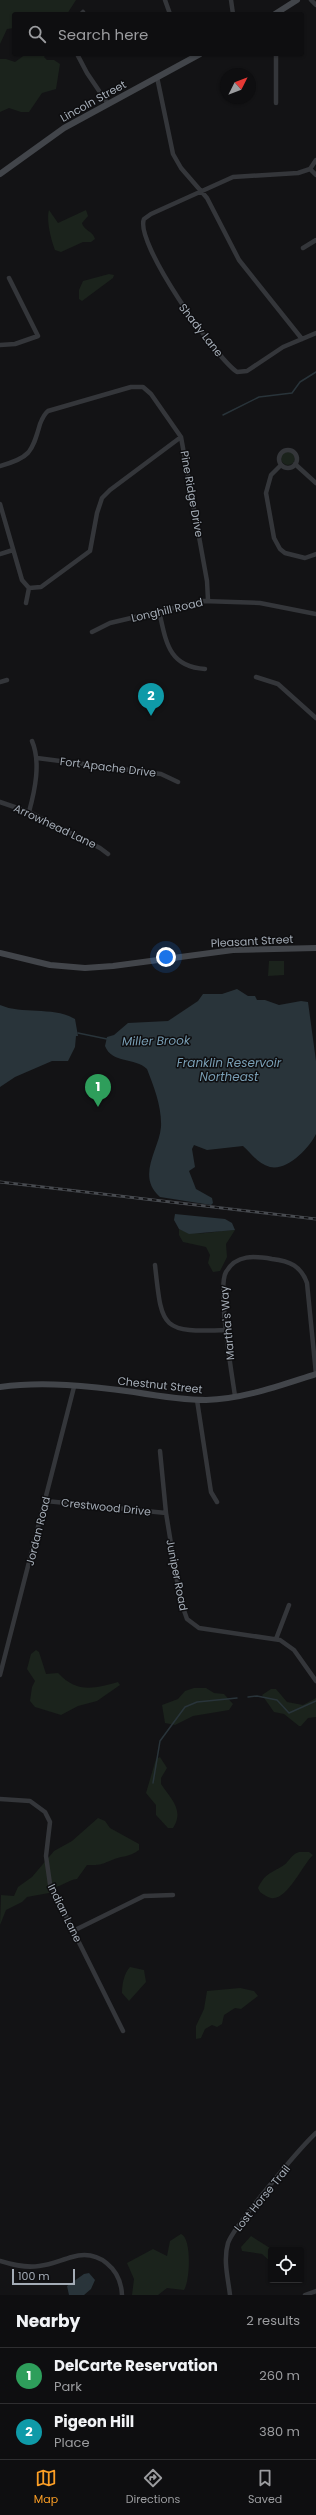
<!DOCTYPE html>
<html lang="en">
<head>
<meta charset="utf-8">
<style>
	:root { --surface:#0e0e10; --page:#1c1c1e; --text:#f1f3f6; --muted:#9b9c9f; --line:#2e2e30; --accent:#fb9e25 }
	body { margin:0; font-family:Poppins,sans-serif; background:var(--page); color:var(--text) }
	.controls { position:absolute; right:12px; bottom:12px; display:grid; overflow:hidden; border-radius:4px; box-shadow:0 1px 3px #0004 }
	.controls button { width:36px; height:36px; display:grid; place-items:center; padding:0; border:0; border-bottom:1px solid var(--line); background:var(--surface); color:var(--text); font:20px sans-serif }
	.compass { position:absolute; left:220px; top:68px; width:36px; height:36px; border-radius:50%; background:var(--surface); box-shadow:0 1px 3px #0004; rotate:48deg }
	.scale { position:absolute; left:12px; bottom:10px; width:63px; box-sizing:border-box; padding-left:4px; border:2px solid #a4acb6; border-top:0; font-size:11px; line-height:14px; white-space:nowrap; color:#a4acb6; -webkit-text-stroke:3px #0e0e10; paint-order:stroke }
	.you { position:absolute; left:166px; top:957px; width:14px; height:14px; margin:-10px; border:3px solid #fff; border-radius:50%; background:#1a73e8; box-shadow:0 0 0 6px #1a73e833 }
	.badge { display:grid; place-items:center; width:26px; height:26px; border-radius:50%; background:var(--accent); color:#fff; font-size:13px; font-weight:700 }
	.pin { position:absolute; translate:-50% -33px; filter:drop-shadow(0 1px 2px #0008) }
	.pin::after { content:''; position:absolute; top:21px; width:14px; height:12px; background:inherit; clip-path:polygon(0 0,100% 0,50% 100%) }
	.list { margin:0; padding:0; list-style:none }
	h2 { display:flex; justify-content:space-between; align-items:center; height:52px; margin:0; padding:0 16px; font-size:17px }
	h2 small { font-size:13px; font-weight:400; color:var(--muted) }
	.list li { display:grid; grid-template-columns:26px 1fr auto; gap:12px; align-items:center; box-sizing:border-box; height:56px; padding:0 16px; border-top:1px solid var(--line) }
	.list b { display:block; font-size:15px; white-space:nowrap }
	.list p { margin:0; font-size:13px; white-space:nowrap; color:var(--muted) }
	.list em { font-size:13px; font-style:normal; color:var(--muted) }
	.icon { flex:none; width:22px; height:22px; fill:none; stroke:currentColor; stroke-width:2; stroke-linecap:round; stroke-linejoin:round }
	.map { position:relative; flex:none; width:316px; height:2295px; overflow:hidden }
	.search { position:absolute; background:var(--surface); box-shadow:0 1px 3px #0004; left:12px; right:12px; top:12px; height:44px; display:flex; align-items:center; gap:10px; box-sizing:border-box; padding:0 14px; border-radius:4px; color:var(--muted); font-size:15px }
	.sheet { height:164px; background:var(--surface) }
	nav { display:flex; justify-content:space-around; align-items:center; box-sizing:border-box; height:56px; border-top:1px solid var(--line); background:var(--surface); font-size:11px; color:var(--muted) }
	nav a { display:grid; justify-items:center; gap:2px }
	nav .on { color:var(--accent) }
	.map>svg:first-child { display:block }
	.green { fill:#1b231c }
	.water { fill:#29343a }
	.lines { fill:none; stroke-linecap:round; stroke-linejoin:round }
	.stream { stroke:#29343a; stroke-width:1.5 }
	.street { stroke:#34363a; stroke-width:4.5 }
	.secondary { stroke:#42454a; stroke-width:6 }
	.rail-casing { stroke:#474a4f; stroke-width:3 }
	.rail { stroke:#0e0e10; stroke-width:1.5; stroke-dasharray:4.5; stroke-linecap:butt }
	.labels { text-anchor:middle; stroke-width:3; stroke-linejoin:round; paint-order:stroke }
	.street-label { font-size:11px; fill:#a4acb6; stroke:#0e0e10 }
	.water-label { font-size:12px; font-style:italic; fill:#799eb4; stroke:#0e0e10 }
</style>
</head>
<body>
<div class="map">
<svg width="316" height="2295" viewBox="0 0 316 2295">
	<rect width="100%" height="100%" fill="#131315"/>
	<path class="green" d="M0 0H76L67 14H14V28L7 29 0 44Z
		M26 54H46L44 57 47 60H54L60 64 56 89 42 93 29 112H21L9 108 0 112V59H6L15 62Z
		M49 210 58 223 86 210 88 216 82 223C83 230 93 231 95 239L91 242H83L61 252 55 250C51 240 46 220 49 210Z
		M109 274 114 275 113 278 82 301 79 299V290L83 281Z
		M281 458a7 7 0 1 1 14 0a7 7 0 1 1-14 0Z
		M269 961H284V975L268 976Z
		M179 1229C198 1238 215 1230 235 1230L226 1244 227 1257 220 1271 213 1272 208 1263 210 1255 206 1247 183 1242 179 1235Z
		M36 1650 39 1652 46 1674 58 1673C77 1693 93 1689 118 1682L120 1685 97 1701 78 1706 61 1715 35 1707 30 1701 32 1687 35 1681 27 1669 31 1654Z
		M194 1688H206L214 1693 224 1694 233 1704 229 1710 193 1716 175 1725 165 1723 162 1705 178 1699 185 1691Z
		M271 1689H276L287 1702 303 1705 316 1698V1717L308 1718 301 1726H299L284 1714 274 1712 262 1695Z
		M160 1757 167 1768 161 1778V1784C170 1798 185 1810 173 1828H168L156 1815V1805L146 1793 156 1759Z
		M98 1818 105 1821 110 1828 139 1844V1850C128 1858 123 1855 112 1860 99 1865 102 1865 87 1865L77 1879C68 1880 63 1886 54 1887L49 1893 27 1897 22 1902 6 1910 0 1925 1 1895 14 1896 18 1887 32 1877 54 1851 72 1841Z
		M299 1852H309L313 1855C303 1864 287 1901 271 1898 267 1897 263 1894 260 1892L258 1888C265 1874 269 1874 281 1867 289 1863 290 1855 299 1852Z
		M130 1967 144 1970 146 1982 129 2001 122 1993C122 1985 124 1973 130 1967Z
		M240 1988 254 1991 258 1996 241 2009 235 2008 224 2015 222 2024 217 2027 212 2025 205 2029 201 2038 196 2039V2026L204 2009 207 1991Z
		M181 2234C192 2238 190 2281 184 2290L167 2288 158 2295H132L134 2279 127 2263 153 2249 167 2256 170 2241Z
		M251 2236 273 2250H271V2262L262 2254 242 2251 241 2247Z"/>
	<path class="water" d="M237 989 248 996H255L257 1000H265L279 1005 301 1001 308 1002 316 1061V1134C309 1148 288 1171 270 1167 258 1164 251 1153 243 1146L207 1150 194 1145 192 1149 195 1167 189 1171 196 1189 212 1198 213 1203 211 1205 160 1197C136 1176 159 1150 161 1127 162 1107 154 1087 147 1069 135 1057 112 1064 105 1046L107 1037 114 1035 128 1023 168 1021 198 1001 203 994H222Z
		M0 1005C23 1015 53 1006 75 1019L78 1036H76L75 1047 68 1061H52L15 1077 0 1087Z
		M175 1214 225 1219 232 1223 235 1230 189 1234 179 1229 174 1220Z
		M89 2273 95 2280 91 2289 84 2295H69L67 2286 84 2274Z"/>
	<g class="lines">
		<path class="stream" d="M223 415 259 397 292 393 300 382 316 372
			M78 1033 107 1039
			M248 1697 257 1696 277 1700 289 1713 316 1701
			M153 1783 160 1741 185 1707 197 1702 237 1698"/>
		<path class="street" d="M165 0 170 14
			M231 0 233 14
			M311 0 316 5
			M81 14 83 12
			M77 54 87 73 108 104
			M157 77 173 154 181 168 207 198 239 260 302 339
			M276 103V54
			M310 169 316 160
			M316 175 310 169 298 173 233 177 151 214 144 219C134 242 215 357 237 372L247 371 283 347 316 333
			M303 248 316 240
			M0 345 15 344 38 336 9 278
			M279 459a9 9 0 1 1 18 0a9 9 0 1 1-18 0Z
			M295 464 316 483
			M281 465 271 475 266 493 274 538 280 549 285 553 305 558 316 554
			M0 466C29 458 32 453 40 424 42 419 44 414 48 411L131 387H143L151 394 181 437 207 581 208 600
			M0 504 22 580 29 588 41 587 90 551 97 513 102 498 110 490 181 437
			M0 554 13 550
			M26 603 29 588
			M159 611C166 641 168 667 205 669
			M92 632 110 623 203 601 260 603 316 614
			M256 677 278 684 316 718
			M0 682 7 680
			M37 758 161 774 178 782
			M0 802 29 812 100 848 108 854
			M29 812C35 790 41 762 32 741
			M155 1265C162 1328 160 1333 227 1330
			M235 1396C232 1375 217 1287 226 1272 236 1254 255 1256 272 1259 290 1261 301 1266 307 1283L316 1374
			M197 1400 211 1492 217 1502
			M160 1451 166 1513 180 1599 187 1619 199 1628 280 1640 294 1650 316 1681
			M46 1501 166 1513
			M276 1639 289 1605
			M0 1675 74 1387
			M0 1799 30 1801 45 1812 50 1822 46 1856 50 1884 123 2031
			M73 1931 144 1896 173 1895
			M0 2261C13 2265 25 2268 39 2266 51 2265 61 2260 72 2257 99 2249 121 2269 122 2295
			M230 2295C228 2278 223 2260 228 2243 234 2226 300 2148 316 2133
			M305 2295 316 2291"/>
		<path class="secondary" d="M275 14 297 0
			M0 174 64 128 200 54
			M0 953 50 965 85 968 113 966 233 950 316 948
			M0 1387C43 1381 90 1386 134 1392 158 1396 182 1400 206 1400 244 1399 281 1385 316 1374"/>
		<defs>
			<path id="rail" d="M0 1182 316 1219"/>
		</defs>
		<use href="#rail" class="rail-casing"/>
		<use href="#rail" class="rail"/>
	</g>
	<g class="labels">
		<g class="street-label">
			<text transform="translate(93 101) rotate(-29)" y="4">Lincoln Street</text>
			<text transform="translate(201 330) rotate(52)" y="4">Shady Lane</text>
			<text transform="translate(192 494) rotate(80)" y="4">Pine Ridge Drive</text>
			<text transform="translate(167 610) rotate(-13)" y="4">Longhill Road</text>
			<text transform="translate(108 767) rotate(7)" y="4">Fort Apache Drive</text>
			<text transform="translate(55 826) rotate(25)" y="4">Arrowhead Lane</text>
			<text transform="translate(252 941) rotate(-3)" y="4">Pleasant Street</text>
			<text transform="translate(227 1323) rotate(-95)" y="4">Martha's Way</text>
			<text transform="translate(160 1385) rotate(6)" y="4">Chestnut Street</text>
			<text transform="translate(106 1507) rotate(6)" y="4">Crestwood Drive</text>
			<text transform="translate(38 1531) rotate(-76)" y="4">Jordan Road</text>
			<text transform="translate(177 1575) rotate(79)" y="4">Juniper Road</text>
			<text transform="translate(65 1913) rotate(64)" y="4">Indian Lane</text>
			<text transform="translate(262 2198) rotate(-51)" y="4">Lost Horse Trail</text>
		</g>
		<g class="water-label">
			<text transform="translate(156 1041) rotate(-1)" y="4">Miller Brook</text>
			<text x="229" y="1067">Franklin Reservoir<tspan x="229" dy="14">Northeast</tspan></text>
		</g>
	</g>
</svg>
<div class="controls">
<button><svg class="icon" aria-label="locate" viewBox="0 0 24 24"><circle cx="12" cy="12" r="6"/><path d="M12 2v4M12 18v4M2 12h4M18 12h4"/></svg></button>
</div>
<svg class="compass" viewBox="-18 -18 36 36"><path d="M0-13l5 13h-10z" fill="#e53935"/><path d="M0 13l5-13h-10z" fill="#9b9c9f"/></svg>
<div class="scale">100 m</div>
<div class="you"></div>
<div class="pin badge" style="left:98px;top:1107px;background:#2e9e5b">1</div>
<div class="pin badge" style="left:151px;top:716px;background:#0f9aa8">2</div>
<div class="search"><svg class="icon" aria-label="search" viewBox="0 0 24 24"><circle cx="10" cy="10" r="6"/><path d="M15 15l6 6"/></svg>Search here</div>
</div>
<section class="sheet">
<h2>Nearby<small>2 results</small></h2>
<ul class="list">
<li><span class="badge" style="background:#2e9e5b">1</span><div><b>DelCarte Reservation</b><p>Park</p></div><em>260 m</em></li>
<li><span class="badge" style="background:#0f9aa8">2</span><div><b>Pigeon Hill</b><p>Place</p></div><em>380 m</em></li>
</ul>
</section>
<nav>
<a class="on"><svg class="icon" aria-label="map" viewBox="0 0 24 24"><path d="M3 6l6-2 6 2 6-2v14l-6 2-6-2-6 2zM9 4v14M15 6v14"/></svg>Map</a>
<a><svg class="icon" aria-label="directions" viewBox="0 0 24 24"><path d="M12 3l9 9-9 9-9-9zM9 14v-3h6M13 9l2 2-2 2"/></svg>Directions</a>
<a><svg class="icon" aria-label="saved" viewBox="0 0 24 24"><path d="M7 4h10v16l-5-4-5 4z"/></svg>Saved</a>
</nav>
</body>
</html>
